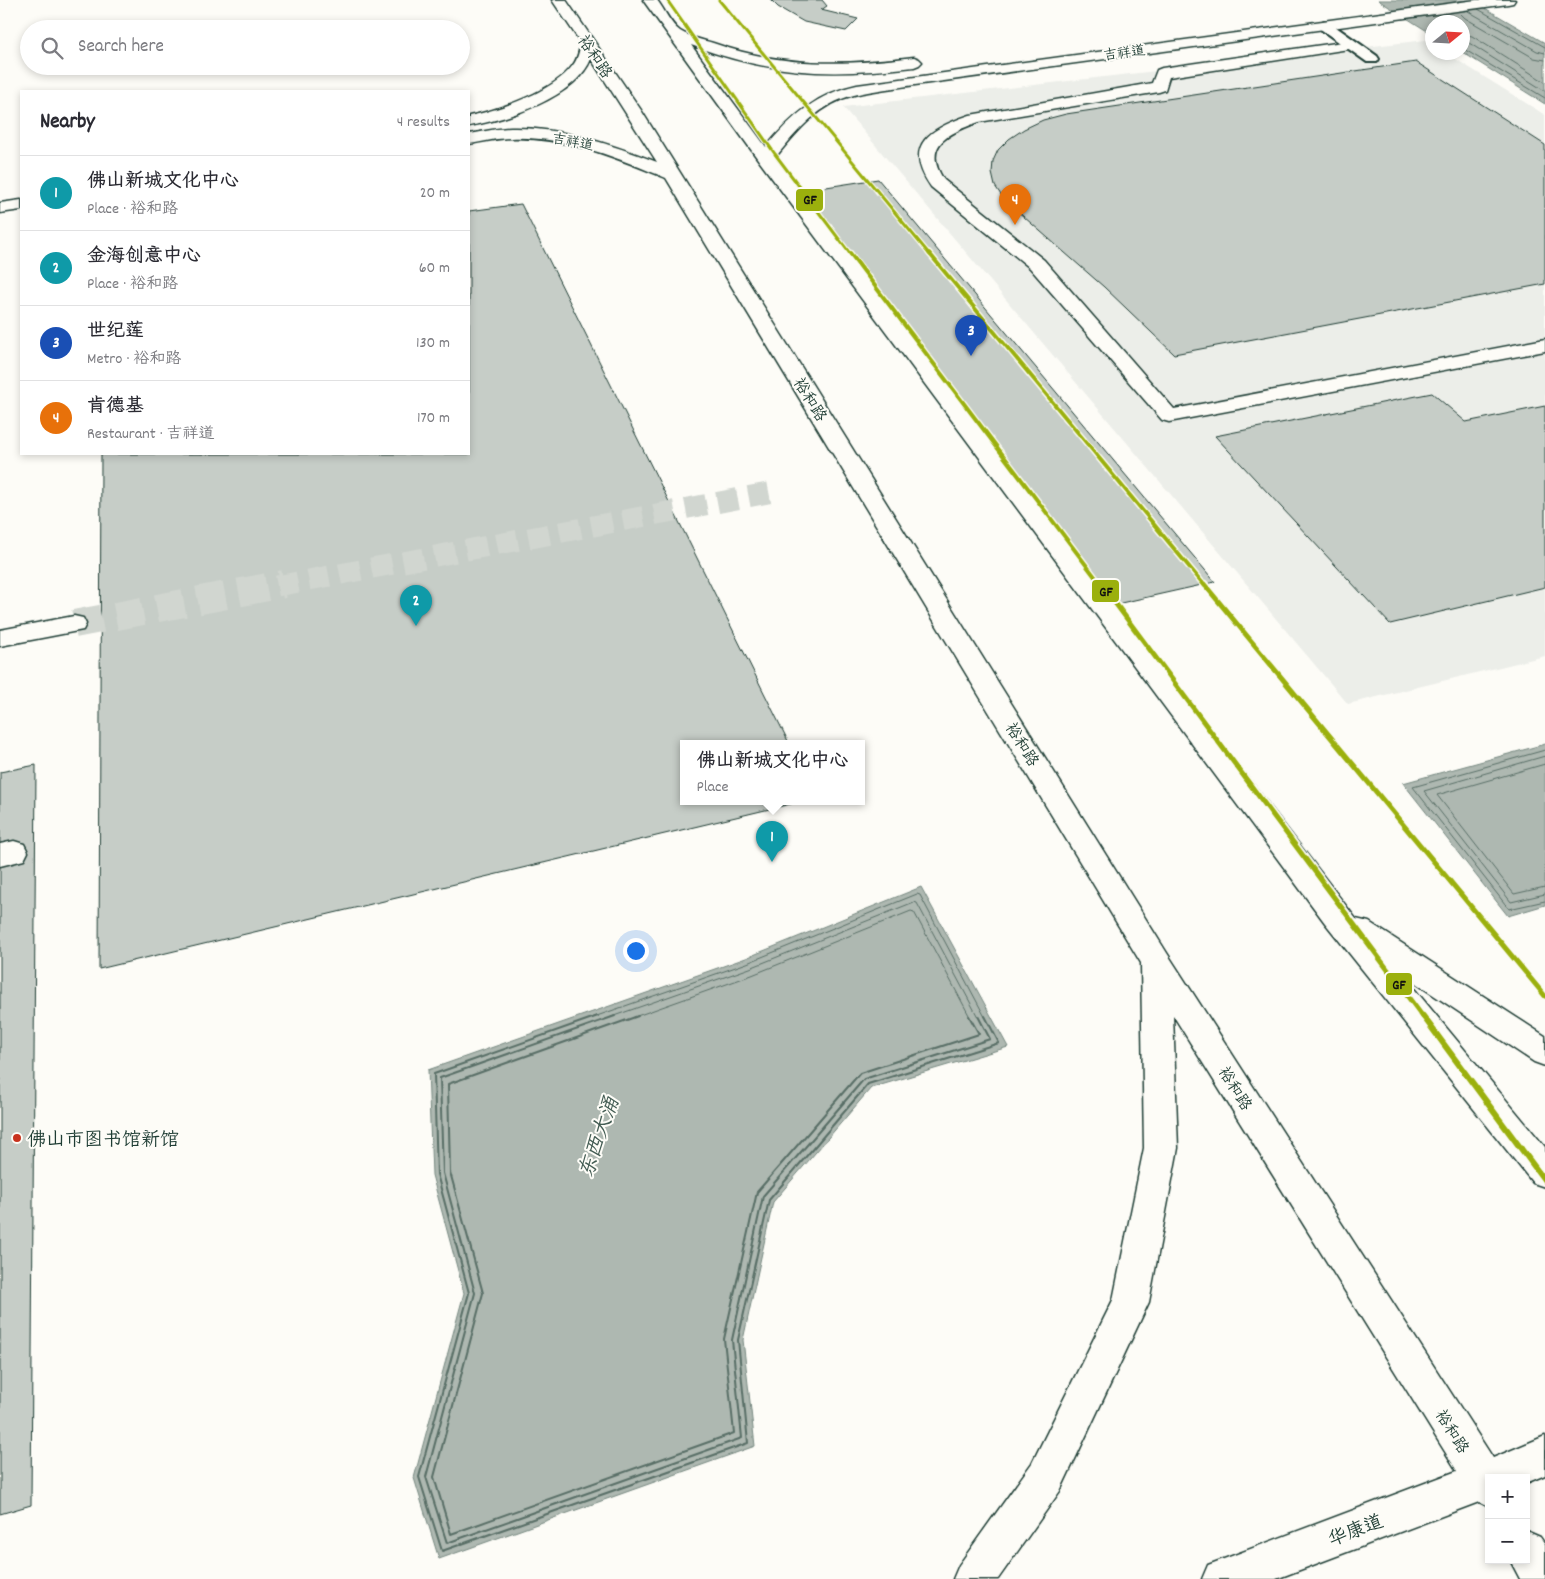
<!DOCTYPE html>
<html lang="en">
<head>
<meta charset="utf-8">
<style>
	:root { --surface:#fff; --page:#f2f2f3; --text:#2b2b33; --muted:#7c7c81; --line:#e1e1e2; --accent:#c8321e }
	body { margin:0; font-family:Dekko,"LXGW WenKai TC",sans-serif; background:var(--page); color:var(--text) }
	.controls { position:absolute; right:15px; bottom:15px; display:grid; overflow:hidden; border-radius:0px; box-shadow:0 2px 8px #0003 }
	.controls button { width:45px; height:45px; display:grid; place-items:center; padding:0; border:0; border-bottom:1px solid var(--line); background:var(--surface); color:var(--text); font:25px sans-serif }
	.compass { position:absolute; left:1425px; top:15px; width:45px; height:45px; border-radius:50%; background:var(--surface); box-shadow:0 2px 8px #0003; rotate:72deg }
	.you { position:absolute; left:635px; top:950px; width:18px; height:18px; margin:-12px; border:4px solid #fff; border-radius:50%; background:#1a73e8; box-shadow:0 0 0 8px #1a73e833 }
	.badge { display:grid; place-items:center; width:32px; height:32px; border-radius:50%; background:var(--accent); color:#fff; font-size:16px; font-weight:700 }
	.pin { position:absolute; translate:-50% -41px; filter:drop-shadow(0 1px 2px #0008) }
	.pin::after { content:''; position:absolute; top:26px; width:18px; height:15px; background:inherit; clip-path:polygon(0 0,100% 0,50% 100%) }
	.popup { position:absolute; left:680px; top:740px; width:185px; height:65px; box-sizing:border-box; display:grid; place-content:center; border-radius:0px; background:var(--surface); filter:drop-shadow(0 1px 4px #0005); font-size:16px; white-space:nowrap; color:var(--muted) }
	.popup b { font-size:19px; color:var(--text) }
	.popup::after { content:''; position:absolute; left:50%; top:100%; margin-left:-10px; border:10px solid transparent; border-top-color:var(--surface) }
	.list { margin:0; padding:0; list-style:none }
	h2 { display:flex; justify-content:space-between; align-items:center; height:65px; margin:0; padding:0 20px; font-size:21px }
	h2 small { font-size:16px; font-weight:400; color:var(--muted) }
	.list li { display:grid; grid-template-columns:32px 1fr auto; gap:15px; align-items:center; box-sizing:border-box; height:75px; padding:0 20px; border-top:1px solid var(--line) }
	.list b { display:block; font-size:19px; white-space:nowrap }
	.list p { margin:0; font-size:16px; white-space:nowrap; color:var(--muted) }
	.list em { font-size:16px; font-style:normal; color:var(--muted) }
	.icon { flex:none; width:28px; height:28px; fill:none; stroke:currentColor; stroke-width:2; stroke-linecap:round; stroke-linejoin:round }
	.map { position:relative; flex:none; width:1545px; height:1579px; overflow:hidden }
	.search { position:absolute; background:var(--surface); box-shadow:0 2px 8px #0003; left:20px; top:20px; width:450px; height:55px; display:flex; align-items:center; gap:12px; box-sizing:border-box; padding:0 18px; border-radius:28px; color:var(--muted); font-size:19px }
	.panel { position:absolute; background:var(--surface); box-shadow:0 2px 8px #0003; left:20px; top:90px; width:450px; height:365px; border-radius:0px }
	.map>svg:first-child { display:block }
	.built { fill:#eceee9 }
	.water { fill:#aeb8b1; stroke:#75877f }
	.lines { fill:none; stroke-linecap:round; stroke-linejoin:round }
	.shore-far1 { stroke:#586e66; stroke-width:1 }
	.shore { stroke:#586e66; stroke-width:2 }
	.building { fill:#c6cdc7; stroke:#1f3d34 }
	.street-tunnel-far1 { stroke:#d1d6d0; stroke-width:21; stroke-dasharray:21 11; stroke-linecap:butt }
	.street-tunnel { stroke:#d1d6d0; stroke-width:28; stroke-dasharray:28 14; stroke-linecap:butt }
	.lane-casing { stroke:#1f3d34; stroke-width:4 }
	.street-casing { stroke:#1f3d34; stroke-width:3 }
	.secondary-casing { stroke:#1f3d34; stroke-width:3 }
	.lane { fill:#fdfcf7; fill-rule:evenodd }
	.street { fill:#fdfcf7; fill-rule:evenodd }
	.secondary { fill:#fdfcf7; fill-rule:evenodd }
	.metro-1-far3-casing { stroke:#fdfcf7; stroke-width:5.5 }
	.metro-1-far2-casing { stroke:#fdfcf7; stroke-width:7 }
	.metro-1-far1-casing { stroke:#fdfcf7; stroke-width:9 }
	.metro-1-casing { stroke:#fdfcf7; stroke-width:10 }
	.metro-1-far3 { stroke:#9bb00d; stroke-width:3 }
	.metro-1-far2 { stroke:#9bb00d; stroke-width:4 }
	.metro-1-far1 { stroke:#9bb00d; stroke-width:5 }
	.metro-1 { stroke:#9bb00d; stroke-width:6 }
	.poi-dot { fill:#c8321e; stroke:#fdfcf7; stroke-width:2 }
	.labels { text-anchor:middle; stroke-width:4; stroke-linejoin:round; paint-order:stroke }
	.far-street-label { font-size:14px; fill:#1f3d34; stroke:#fdfcf7 }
	.street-label { font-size:16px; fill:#1f3d34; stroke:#fdfcf7 }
	.near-poi-label { font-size:19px; fill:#1f3d34; stroke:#fdfcf7; text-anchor:start }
	.near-street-label { font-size:19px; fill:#1f3d34; stroke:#fdfcf7 }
	.near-water-label { font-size:21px; font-style:italic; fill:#435c53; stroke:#fdfcf7 }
	.line-badge { stroke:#fdfcf7; stroke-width:2 }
	.pale-badge-label { font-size:14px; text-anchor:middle; font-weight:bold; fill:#111 }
</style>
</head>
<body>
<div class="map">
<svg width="1545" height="1579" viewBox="0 0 1545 1579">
	<rect width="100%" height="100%" fill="#fdfcf7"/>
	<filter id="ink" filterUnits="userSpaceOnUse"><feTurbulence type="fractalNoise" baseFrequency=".02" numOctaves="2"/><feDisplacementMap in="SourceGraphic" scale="10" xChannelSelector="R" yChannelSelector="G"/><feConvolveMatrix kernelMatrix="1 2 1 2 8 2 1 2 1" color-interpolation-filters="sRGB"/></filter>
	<g filter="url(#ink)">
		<path class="built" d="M1426 40 1432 44V52L1446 53 1545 115V656L1348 704 843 107Z"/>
		<path class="water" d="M1378 0H1471L1545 43V104L1462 52V22H1432V34Z
			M1545 744V905L1508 916 1403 783Z
			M921 887 1008 1047 871 1088 773 1202 743 1340 755 1446 439 1559 414 1478 464 1293 432 1175 428 1070 746 958Z"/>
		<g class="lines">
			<path class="shore-far1" d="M1478 9 1545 47
				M1468 11 1537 51 1545 53
				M1459 12 1465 18 1534 58 1545 60
				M1462 34 1472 36 1545 82
				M1462 41 1469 43 1545 91
				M1462 48 1545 98
				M1545 750 1413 787 1509 909 1545 901
				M1545 756 1424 791 1511 902 1545 894
				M1545 764 1437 795 1514 894 1545 887
				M594 1017 747 963 917 894 920 895 985 1017
				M611 1017 750 968 914 902 917 903 978 1017
				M634 1017 752 975 911 911 914 912 970 1017"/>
			<path class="shore" d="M598 1016 434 1074 437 1174 469 1293 419 1477 442 1551 748 1443 738 1340 769 1200 868 1084 999 1043 985 1016
				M615 1016 440 1078 443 1173 475 1293 426 1477 447 1543 742 1438 732 1340 763 1196 864 1079 990 1039 978 1016
				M638 1016 448 1084 450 1172 483 1293 434 1477 451 1534 734 1433 724 1339 757 1192 860 1073 979 1034 969 1016"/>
		</g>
		<path class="building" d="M771 0H822L827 6 821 10 858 19 846 31 804 22 778 7Z
			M1416 62 1545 145V284L1174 354 1104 287 1016 210 1003 198 995 186 992 173 993 161 998 150 1009 139 1024 129 1043 120 1066 114Z
			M878 179 1215 582 1103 607 794 192Z
			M521 204 789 743H683V801H803L99 969 101 454H469V211Z
			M1432 393 1466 422 1545 406V587L1390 624 1215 436Z
			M36 765 31 1505 0 1514V772Z"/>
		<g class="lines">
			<path class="street-tunnel-far1" d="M277 586 773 492"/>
			<path class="street-tunnel" d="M74 624 284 584"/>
			<defs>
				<path id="lane" d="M1324 21 1329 22 1377 56 1379 59 1377 62H1367L1319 28 1317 25Z"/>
				<path id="street" d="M1350 41 1355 42 1357 45 1355 48 1169 77 1165 90 1159 92 979 122C949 133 921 145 944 180L1044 260 1174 409 1545 339V351L1169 422 1162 420 1030 268 931 187C901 144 932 128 970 115L1152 83 1157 70 1162 68Z
					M74 616 83 618 86 624 83 630 0 646V630Z
					M14 841 24 844 28 852 24 860 0 866V844Z"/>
				<path id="secondary" d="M552 0H566L641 110 1167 953 1493 1458 1545 1436V1475L1526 1483V1478H1489V1507L1479 1502 1276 1579H1202L1208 1565 1457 1471 1173 1015 1178 1148 1149 1302 1060 1491 998 1579H953L959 1565 1032 1463 1113 1300 1144 1148 1141 963 666 178C617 158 565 136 511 138 497 138 483 142 469 144V134C483 132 497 128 511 128 561 127 610 144 657 162L591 59C576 97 506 120 469 126V116C499 110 555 91 573 65 578 59 579 51 581 43Z
					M643 0H657C664 9 671 25 680 31 689 37 703 40 713 43 781 67 843 66 914 57L919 59 922 62 919 65 914 67C829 77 772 75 691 45L766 147C792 116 818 93 857 85L1476 0H1515L1513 3 1508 4 915 85C895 88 874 90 854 95 820 103 796 132 775 158L1356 919 1369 922 1545 1036V1066L1534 1062 1402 974 1545 1147V1187L1533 1183 1325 923 760 162Z
					M21 200V210L0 213V203Z
					M1526 1531 1540 1537 1545 1544V1579H1520L1510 1560H1526Z"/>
			</defs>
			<use href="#lane" class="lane-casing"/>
			<use href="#street" class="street-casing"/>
			<use href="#secondary" class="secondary-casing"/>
			<use href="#lane" class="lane"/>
			<use href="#street" class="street"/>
			<use href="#secondary" class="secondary"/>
			<defs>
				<path id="metro-1-far3" d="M667 0 775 154 851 255
					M719 0 930 255"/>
				<path id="metro-1-far2" d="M850 253 1102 586
					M929 253 1205 586"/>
				<path id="metro-1-far1" d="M1101 584 1423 1017
					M1204 584 1545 996"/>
				<path id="metro-1" d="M1423 1016 1545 1181"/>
			</defs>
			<use href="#metro-1-far3" class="metro-1-far3-casing"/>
			<use href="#metro-1-far2" class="metro-1-far2-casing"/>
			<use href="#metro-1-far1" class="metro-1-far1-casing"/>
			<use href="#metro-1" class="metro-1-casing"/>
			<use href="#metro-1-far3" class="metro-1-far3"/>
			<use href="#metro-1-far2" class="metro-1-far2"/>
			<use href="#metro-1-far1" class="metro-1-far1"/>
			<use href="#metro-1" class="metro-1"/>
		</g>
	</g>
	<circle class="poi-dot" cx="17" cy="1138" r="5"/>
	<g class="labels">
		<g class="far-street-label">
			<text transform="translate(1124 52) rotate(-8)" y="5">吉祥道</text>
			<text transform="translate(573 141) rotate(10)" y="5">吉祥道</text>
		</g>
		<g class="street-label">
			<text transform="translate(596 56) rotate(56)" y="6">裕和路</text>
			<text transform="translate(811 399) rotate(58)" y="6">裕和路</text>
			<text transform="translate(1023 744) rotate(58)" y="6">裕和路</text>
			<text transform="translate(1236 1088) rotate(58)" y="6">裕和路</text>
			<text transform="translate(1453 1431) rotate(58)" y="6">裕和路</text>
		</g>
		<g class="near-poi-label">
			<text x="27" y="1145">佛山市图书馆新馆</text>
		</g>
		<g class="near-street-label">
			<text transform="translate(1355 1529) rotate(-21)" y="7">华康道</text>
		</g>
		<g class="near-water-label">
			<text transform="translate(598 1137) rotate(-71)" y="7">东西大涌</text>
		</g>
	</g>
	<g class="line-badge">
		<rect x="795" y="188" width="29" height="24" rx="5" fill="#9bb00d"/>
		<rect x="1091" y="579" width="29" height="24" rx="5" fill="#9bb00d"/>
		<rect x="1385" y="972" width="28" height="24" rx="5" fill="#9bb00d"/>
	</g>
	<g class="pale-badge-label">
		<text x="810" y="204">GF</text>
		<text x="1106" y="596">GF</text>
		<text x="1399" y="989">GF</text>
	</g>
</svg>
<div class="controls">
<button>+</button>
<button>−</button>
</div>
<svg class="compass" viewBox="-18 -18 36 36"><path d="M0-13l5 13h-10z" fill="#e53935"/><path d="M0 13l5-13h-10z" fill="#7c7c81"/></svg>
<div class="you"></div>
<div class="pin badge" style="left:772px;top:862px;background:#0f9aa8">1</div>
<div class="popup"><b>佛山新城文化中心</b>Place</div>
<div class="pin badge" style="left:416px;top:626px;background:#0f9aa8">2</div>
<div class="pin badge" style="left:971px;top:356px;background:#1a4fb4">3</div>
<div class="pin badge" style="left:1015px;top:225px;background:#e8710a">4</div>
<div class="search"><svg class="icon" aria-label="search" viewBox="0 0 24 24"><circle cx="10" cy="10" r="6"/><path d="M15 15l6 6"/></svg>Search here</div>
<section class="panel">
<h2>Nearby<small>4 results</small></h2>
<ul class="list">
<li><span class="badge" style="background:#0f9aa8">1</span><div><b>佛山新城文化中心</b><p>Place · 裕和路</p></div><em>20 m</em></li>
<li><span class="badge" style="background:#0f9aa8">2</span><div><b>金海创意中心</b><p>Place · 裕和路</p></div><em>60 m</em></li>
<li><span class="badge" style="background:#1a4fb4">3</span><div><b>世纪莲</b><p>Metro · 裕和路</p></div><em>130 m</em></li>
<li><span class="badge" style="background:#e8710a">4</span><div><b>肯德基</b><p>Restaurant · 吉祥道</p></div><em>170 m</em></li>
</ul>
</section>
</div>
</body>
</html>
